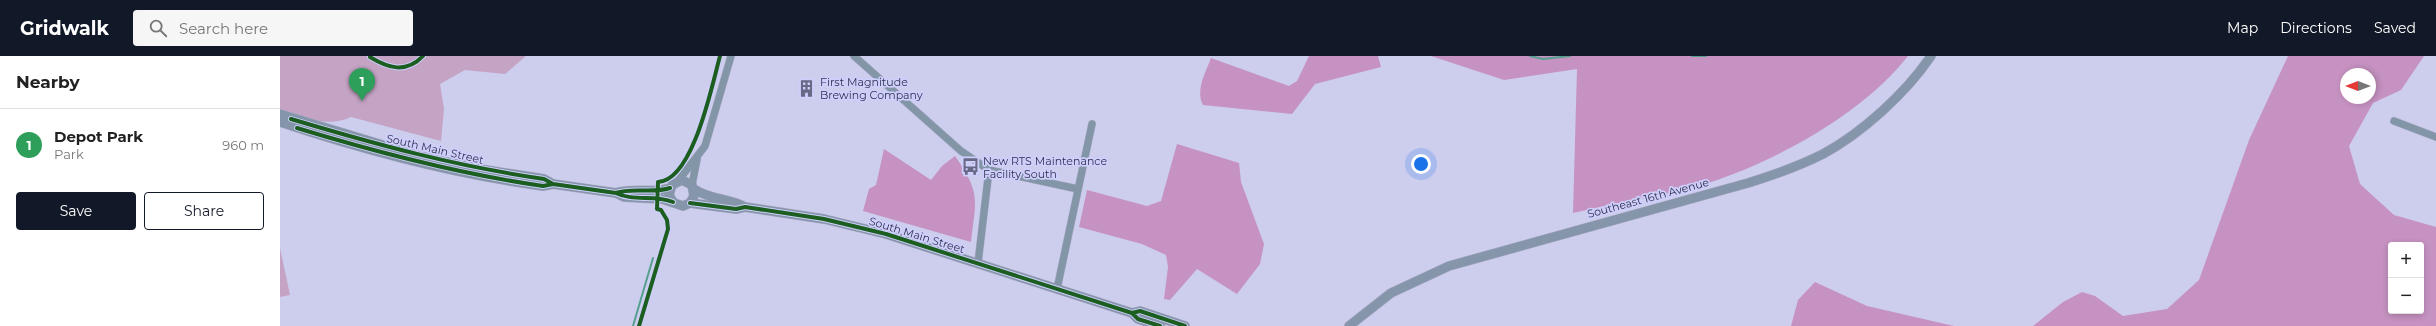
<!DOCTYPE html>
<html lang="en">
<head>
<meta charset="utf-8">
<style>
	:root { --surface:#fff; --page:#f6f6f6; --text:#222; --muted:#767676; --line:#e0e0e0; --accent:#111827 }
	body { margin:0; font-family:Montserrat,sans-serif; background:var(--page); color:var(--text) }
	.controls { position:absolute; right:12px; bottom:12px; display:grid; overflow:hidden; border-radius:4px; box-shadow:0 2px 6px #0003 }
	.controls button { width:36px; height:36px; display:grid; place-items:center; padding:0; border:0; border-bottom:1px solid var(--line); background:var(--surface); color:var(--text); font:20px sans-serif }
	.compass { position:absolute; left:2060px; top:12px; width:36px; height:36px; border-radius:50%; background:var(--surface); box-shadow:0 2px 6px #0003; rotate:270deg }
	.you { position:absolute; left:1141px; top:108px; width:14px; height:14px; margin:-10px; border:3px solid #fff; border-radius:50%; background:#1a73e8; box-shadow:0 0 0 6px #1a73e833 }
	.badge { display:grid; place-items:center; width:26px; height:26px; border-radius:50%; background:var(--accent); color:#fff; font-size:13px; font-weight:700 }
	.pin { position:absolute; translate:-50% -33px; filter:drop-shadow(0 1px 2px #0008) }
	.pin::after { content:''; position:absolute; top:21px; width:14px; height:12px; background:inherit; clip-path:polygon(0 0,100% 0,50% 100%) }
	.list { margin:0; padding:0; list-style:none }
	h2 { display:flex; justify-content:space-between; align-items:center; height:52px; margin:0; padding:0 16px; font-size:17px }
	h2 small { font-size:13px; font-weight:400; color:var(--muted) }
	.list li { display:grid; grid-template-columns:26px 1fr auto; gap:12px; align-items:center; box-sizing:border-box; height:72px; padding:0 16px; border-top:1px solid var(--line) }
	.list b { display:block; font-size:15px; white-space:nowrap }
	.list p { margin:0; font-size:13px; white-space:nowrap; color:var(--muted) }
	.list em { font-size:13px; font-style:normal; color:var(--muted) }
	.actions { display:flex; gap:8px; padding:12px 16px }
	.actions a { flex:1; padding:9px 0; border:1px solid var(--accent); border-radius:4px; text-align:center; font-size:14px; color:var(--accent) }
	.actions .main { background:var(--accent); color:#fff }
	.icon { flex:none; width:22px; height:22px; fill:none; stroke:currentColor; stroke-width:2; stroke-linecap:round; stroke-linejoin:round }
	.map { position:relative; flex:none; width:2156px; height:270px; overflow:hidden }
	header { display:flex; align-items:center; gap:24px; box-sizing:border-box; height:56px; padding:0 20px; background:var(--accent); color:#fff }
	header strong { font-size:19px }
	nav { display:flex; gap:22px; margin-inline-start:auto; font-size:14px }
	.search { width:280px; height:36px; background:var(--page); display:flex; align-items:center; gap:10px; box-sizing:border-box; padding:0 14px; border-radius:4px; color:var(--muted); font-size:15px }
	main { display:flex }
	aside { flex:1; background:var(--surface) }
	.map>svg:first-child { display:block }
	.green { fill:#c4a3c5 }
	.forest { fill:#c692c1; fill-rule:evenodd }
	.lines { fill:none; stroke-linecap:round; stroke-linejoin:round }
	.stream { stroke:#53a08f; stroke-width:2 }
	.minor-casing { stroke:#aaaac6; stroke-width:8 }
	.secondary-casing { stroke:#aaaac6; stroke-width:10 }
	.minor { stroke:#8396a8; stroke-width:7 }
	.secondary { stroke:#8696aa; stroke-width:9 }
	.cycleway-casing { stroke:#cecffc; stroke-width:6 }
	.cycleway { stroke:#1b5e20; stroke-width:4 }
	.labels { text-anchor:middle; stroke-width:3.5; stroke-linejoin:round; paint-order:stroke }
	.poi-label { font-size:11px; fill:#31314f; stroke:#cecffc; text-anchor:start }
	.street-label { font-size:11px; fill:#31314f; stroke:#cecffc }
</style>
</head>
<body>
<header>
<strong>Gridwalk</strong>
<div class="search"><svg class="icon" aria-label="search" viewBox="0 0 24 24"><circle cx="10" cy="10" r="6"/><path d="M15 15l6 6"/></svg>Search here</div>
<nav><a>Map</a><a>Directions</a><a>Saved</a></nav>
</header>
<main>
<aside>
<h2>Nearby<small></small></h2>
<ul class="list">
<li><span class="badge" style="background:#2e9e5b">1</span><div><b>Depot Park</b><p>Park</p></div><em>960 m</em></li>
</ul>
<div class="actions"><a class="main">Save</a><a>Share</a></div>
</aside>
<div class="map">
<svg width="2156" height="270" viewBox="0 0 2156 270">
	<rect width="100%" height="100%" fill="#cdcdee"/>
	<path class="green" d="M0 0H246L225 18 185 14 160 28 164 53 161 85 71 61C48 72 24 61 0 55Z
		M0 192 10 239 0 241Z"/>
	<path class="forest" d="M1029 0H1098L1101 11 1035 28 1012 58 923 49C915 34 926 16 931 2L1009 30 1017 25Z
		M1151 0H1628C1580 62 1479 115 1404 134 1367 142 1330 148 1293 157L1297 13 1224 24Z
		M2008 0H2144L2121 34 2093 47 2069 90 2080 128 2114 159 2156 171V270H1753L1783 246 1802 236 1815 240 1843 260 1887 253 1919 224 1969 84ZM2066 18H2090V42H2066ZM2111 189H2141V255H2111Z
		M897 88 959 107 961 126 984 188 980 208 957 238 917 213 890 244 884 243 888 211 886 199 862 188 799 171 807 134 867 150 881 145Z
		M604 93 651 124 662 110 675 100C701 138 696 142 691 186L583 155 589 133 596 129Z
		M1535 226 1587 250 1674 270H1511L1518 244Z"/>
	<g class="lines">
		<path class="stream" d="M1250 0 1263 3 1290 0
			M1412 0H1426
			M353 270 373 202"/>
		<defs>
			<path id="minor" d="M574 0 681 95 709 114 798 133
				M2114 65 2156 81
				M398 125 425 90 451 0
				M412 129 417 103
				M698 207 709 114
				M777 233 812 68"/>
			<path id="secondary" d="M0 58 139 100 200 113 264 123 273 128 336 137 344 141 382 143 403 150 410 147 414 140 412 129 402 124 392 129 389 139 393 146
				M0 66C87 95 173 118 263 130L273 128
				M414 133C430 144 449 142 465 151
				M336 137C353 131 372 138 390 132
				M410 147 456 153 465 151 544 163 606 178 852 257 858 263 880 270
				M852 257 860 255 905 270
				M1069 270 1111 237 1169 210 1468 127C1494 119 1519 110 1543 98 1582 77 1626 37 1651 0"/>
		</defs>
		<use href="#minor" class="minor-casing"/>
		<use href="#secondary" class="secondary-casing"/>
		<use href="#minor" class="minor"/>
		<use href="#secondary" class="secondary"/>
		<defs>
			<path id="cycleway" d="M90 1C108 12 126 18 143 0
				M11 63C98 89 175 110 264 123L273 128 336 137C354 146 374 138 393 146
				M17 72C99 97 179 118 263 130L273 128
				M336 137C353 131 372 138 390 132
				M410 147 456 153 465 151 544 163 606 178 852 257 858 263 880 270
				M852 257 860 255 905 270
				M359 270 388 173 387 164 381 154 377 153 378 126C413 125 432 29 440 0"/>
		</defs>
		<use href="#cycleway" class="cycleway-casing"/>
		<use href="#cycleway" class="cycleway"/>
	</g>
	<defs>
		<symbol id="building-bare" viewBox="-9 -9 18 18"><path d="M-4-6H4V6H1V3H-1V6H-4ZM-2.5-4.3h1.7v1.8h-1.7ZM.8-4.3h1.7v1.8H.8ZM-2.5-1h1.7V.8h-1.7ZM.8-1h1.7V.8H.8Z" fill="#686887" stroke="#cecffc" stroke-width="2.5" paint-order="stroke"/></symbol>
		<symbol id="bus-bare" viewBox="-9 -9 18 18"><path d="M-5-6H5V4H4V6H2V4H-2V6H-4V4H-5ZM-3.5-4V0h7V-4ZM-3.5 1.2v1.5H-2V1.2ZM2 1.2v1.5H3.5V1.2Z" fill="#686887" stroke="#cecffc" stroke-width="2.5" paint-order="stroke"/></symbol>
	</defs>
	<g fill-rule="evenodd">
		<use href="#building-bare" x="514" y="20" width="25" height="25"/>
		<use href="#bus-bare" x="678" y="98" width="25" height="25"/>
	</g>
	<g class="labels">
		<g class="poi-label">
			<text x="540" y="30">First Magnitude<tspan x="540" dy="13">Brewing Company</tspan></text>
			<text x="703" y="109">New RTS Maintenance<tspan x="703" dy="13">Facility South</tspan></text>
		</g>
		<g class="street-label">
			<text transform="translate(155 93) rotate(13)" y="4">South Main Street</text>
			<text transform="translate(1368 142) rotate(-15)" y="4">Southeast 16th Avenue</text>
			<text transform="translate(637 179) rotate(17)" y="4">South Main Street</text>
		</g>
	</g>
</svg>
<div class="controls">
<button>+</button>
<button>−</button>
</div>
<svg class="compass" viewBox="-18 -18 36 36"><path d="M0-13l5 13h-10z" fill="#e53935"/><path d="M0 13l5-13h-10z" fill="#767676"/></svg>
<div class="you"></div>
<div class="pin badge" style="left:82px;top:45px;background:#2e9e5b">1</div>
</div>
</main>
</body>
</html>
